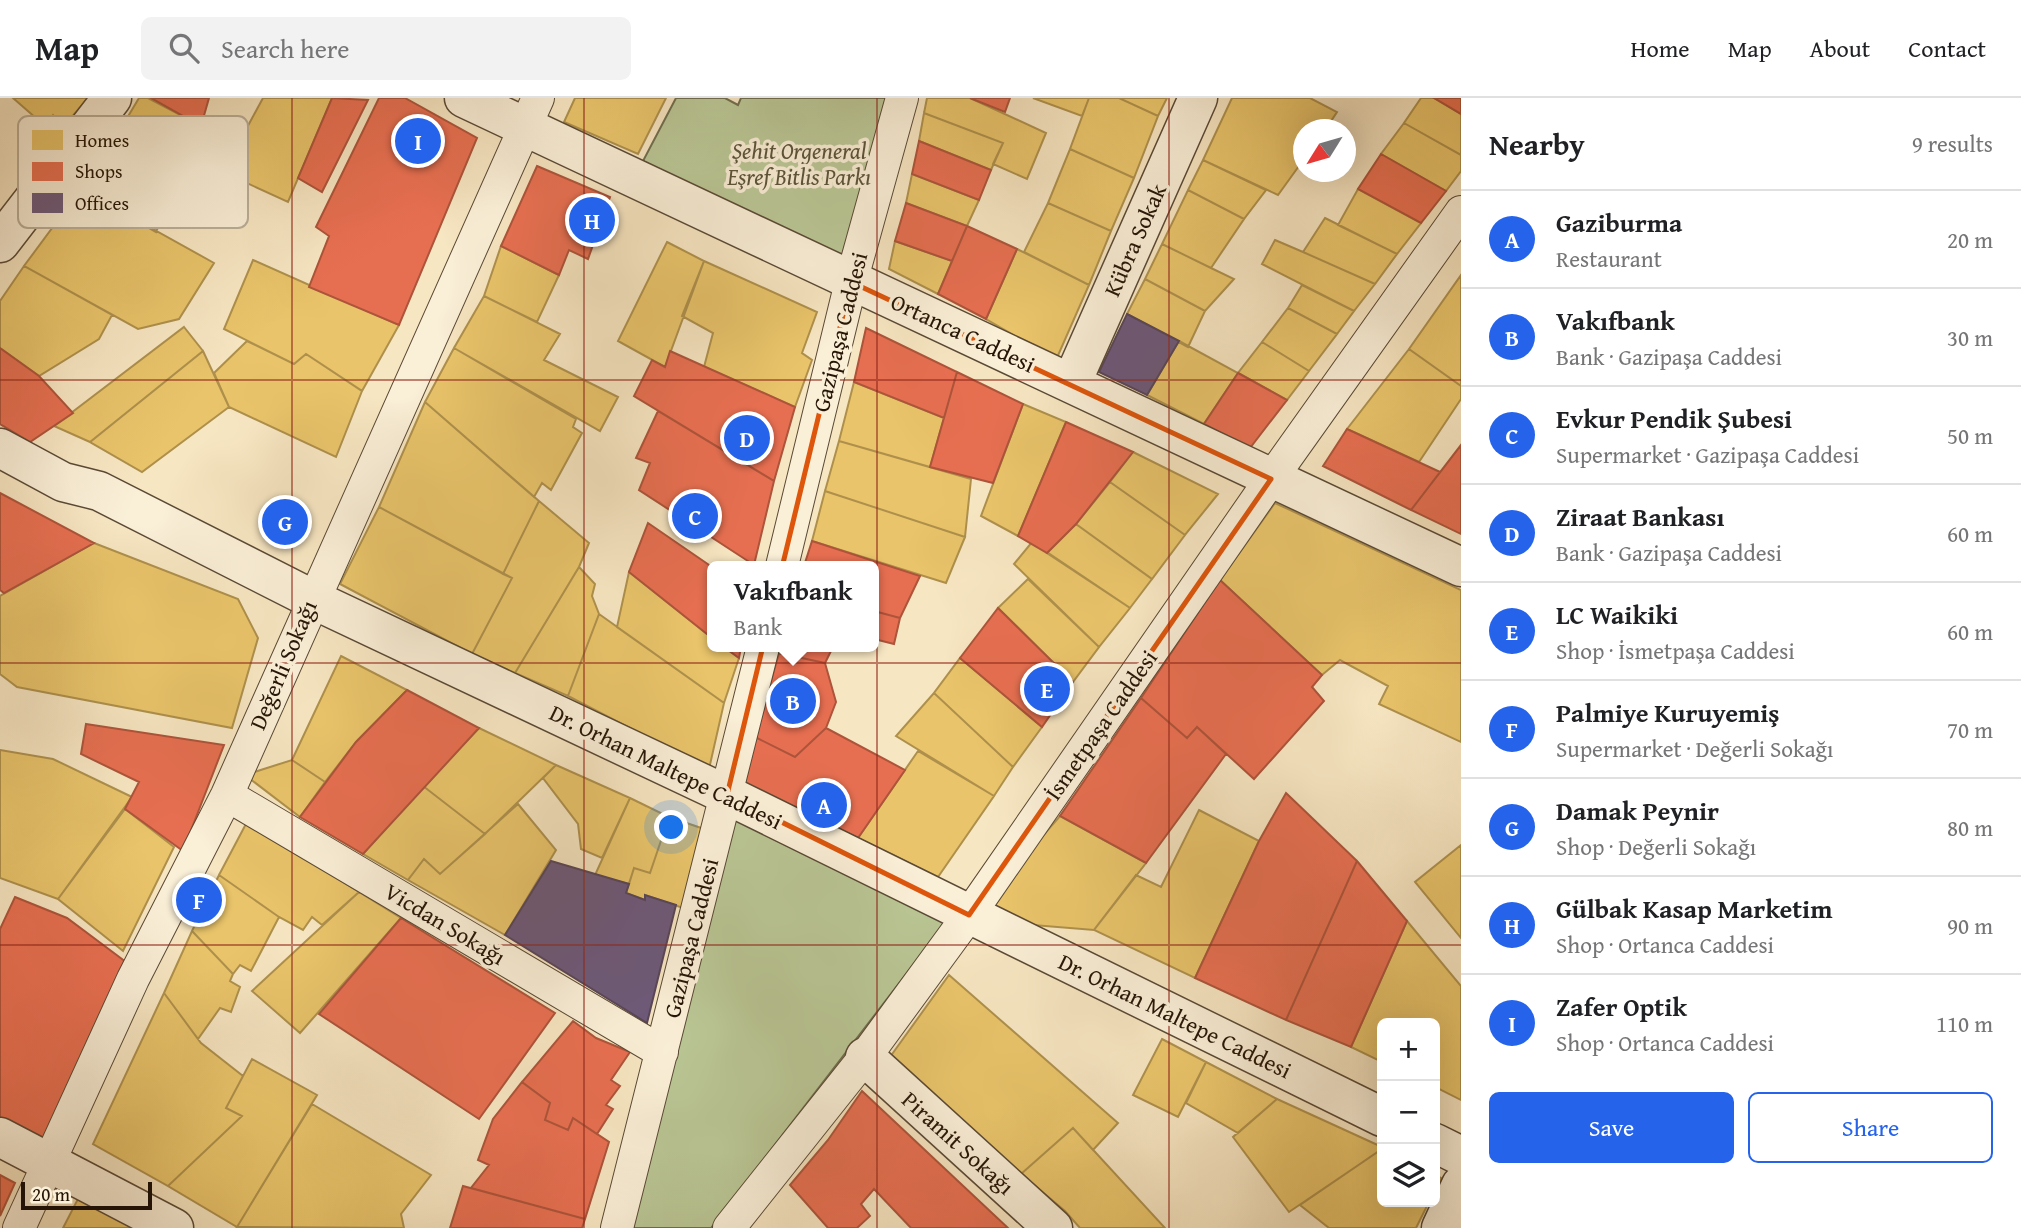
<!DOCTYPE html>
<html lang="en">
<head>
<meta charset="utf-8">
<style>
	:root { --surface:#fff; --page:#f2f2f2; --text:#202124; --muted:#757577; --line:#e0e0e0; --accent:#2563eb }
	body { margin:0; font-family:"Gentium Book Plus",serif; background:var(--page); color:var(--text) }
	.controls { position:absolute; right:21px; bottom:21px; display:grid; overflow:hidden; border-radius:10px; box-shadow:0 7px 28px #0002 }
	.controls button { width:63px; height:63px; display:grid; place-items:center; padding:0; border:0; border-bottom:2px solid var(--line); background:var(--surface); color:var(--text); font:35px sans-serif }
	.compass { position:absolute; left:1293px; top:21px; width:63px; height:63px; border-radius:50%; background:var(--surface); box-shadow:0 7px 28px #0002; rotate:233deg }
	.scale { position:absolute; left:21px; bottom:18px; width:131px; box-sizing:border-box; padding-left:7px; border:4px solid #261506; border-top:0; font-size:19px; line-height:24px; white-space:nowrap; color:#261506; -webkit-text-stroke:5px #faefd7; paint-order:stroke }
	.you { position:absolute; left:672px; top:730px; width:24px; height:24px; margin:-18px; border:5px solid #fff; border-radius:50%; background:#1a73e8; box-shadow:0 0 0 10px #1a73e833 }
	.badge { display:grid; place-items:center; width:46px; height:46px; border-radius:50%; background:var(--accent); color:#fff; font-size:23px; font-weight:700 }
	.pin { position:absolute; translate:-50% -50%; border:4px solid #fff; box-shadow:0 2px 7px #0006 }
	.popup { position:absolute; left:707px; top:463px; width:172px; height:91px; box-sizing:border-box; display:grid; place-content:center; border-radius:10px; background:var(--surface); filter:drop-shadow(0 2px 5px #0005); font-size:23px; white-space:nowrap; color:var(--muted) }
	.popup b { font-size:26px; color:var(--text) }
	.popup::after { content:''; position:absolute; left:50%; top:100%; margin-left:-14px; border:14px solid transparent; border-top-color:var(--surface) }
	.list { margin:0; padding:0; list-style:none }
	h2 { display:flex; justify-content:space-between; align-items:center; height:91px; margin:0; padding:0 28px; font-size:30px }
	h2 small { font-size:23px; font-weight:400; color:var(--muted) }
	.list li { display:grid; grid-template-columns:46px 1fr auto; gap:21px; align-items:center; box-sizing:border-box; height:98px; padding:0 28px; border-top:2px solid var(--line) }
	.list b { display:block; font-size:26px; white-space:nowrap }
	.list p { margin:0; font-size:23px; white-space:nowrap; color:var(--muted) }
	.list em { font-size:23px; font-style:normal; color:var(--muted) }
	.actions { display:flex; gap:14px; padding:21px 28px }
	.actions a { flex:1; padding:16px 0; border:2px solid var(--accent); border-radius:10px; text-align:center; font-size:24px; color:var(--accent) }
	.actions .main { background:var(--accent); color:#fff }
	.icon { flex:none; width:38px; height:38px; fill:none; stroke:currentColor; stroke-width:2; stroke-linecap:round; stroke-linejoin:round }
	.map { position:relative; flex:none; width:1461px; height:1130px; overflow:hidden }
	header { display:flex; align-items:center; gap:42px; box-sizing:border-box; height:98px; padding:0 35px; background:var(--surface); border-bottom:2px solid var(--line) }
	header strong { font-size:33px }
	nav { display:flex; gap:38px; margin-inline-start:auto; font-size:24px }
	.search { width:490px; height:63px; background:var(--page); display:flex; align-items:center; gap:18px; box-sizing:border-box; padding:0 24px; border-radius:10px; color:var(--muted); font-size:26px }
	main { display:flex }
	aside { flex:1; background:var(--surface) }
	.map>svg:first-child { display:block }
	.green { fill:#bac695; stroke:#706e4e; stroke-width:2 }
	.homes { fill:#e9c46a; stroke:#ae904c; stroke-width:2 }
	.shops { fill:#e76f51; stroke:#ad543a; stroke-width:2 }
	.offices { fill:#6d597a; stroke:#584557; stroke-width:2 }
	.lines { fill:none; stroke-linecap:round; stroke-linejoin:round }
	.pedestrian-casing { stroke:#5a4935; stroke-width:34 }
	.minor-casing { stroke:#5a4935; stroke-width:41 }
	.pedestrian { stroke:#faefd7; stroke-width:32 }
	.minor { stroke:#faefd7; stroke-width:38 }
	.marked { fill:none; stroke:#de560c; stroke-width:5; stroke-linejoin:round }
	.grid { fill:none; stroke:#8f2418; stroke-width:2; stroke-opacity:0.55 }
	.labels { text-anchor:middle; stroke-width:7; stroke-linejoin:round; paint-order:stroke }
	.park-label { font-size:23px; font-style:italic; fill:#5a5338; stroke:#faefd7 }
	.street-label { font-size:23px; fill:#261506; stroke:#faefd7 }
	.key { fill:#faefd7; stroke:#baae98; stroke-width:2 }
	.key-label { font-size:19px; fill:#261506 }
</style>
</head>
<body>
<header>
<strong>Map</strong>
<div class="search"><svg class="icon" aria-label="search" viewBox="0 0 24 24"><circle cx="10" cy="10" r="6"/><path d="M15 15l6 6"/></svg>Search here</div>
<nav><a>Home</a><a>Map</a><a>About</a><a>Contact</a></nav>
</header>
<main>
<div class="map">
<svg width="1461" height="1130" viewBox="0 0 1461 1130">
	<rect width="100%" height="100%" fill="#f7e6c2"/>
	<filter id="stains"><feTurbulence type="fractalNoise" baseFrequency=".00286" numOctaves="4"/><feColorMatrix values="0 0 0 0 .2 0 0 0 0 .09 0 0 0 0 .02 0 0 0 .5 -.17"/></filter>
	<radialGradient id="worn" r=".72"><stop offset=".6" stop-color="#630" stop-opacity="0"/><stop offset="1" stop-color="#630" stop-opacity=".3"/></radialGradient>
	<path class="green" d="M676 0H725L738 7 741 0H889L841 161 643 63Z
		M716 705 950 819 711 1130H623Z"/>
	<path class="homes" d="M13 0H88L64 28 53 17 45 28Z
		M139 0H148L211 33 189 84 114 42Z
		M263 0H332L288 104 223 74Z
		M575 0H666L638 56 564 24Z
		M927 0H970L1046 35 1027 81 993 66 1003 45 924 15Z
		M1033 0H1089L1082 18Z
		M1089 0H1119L1158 18 1134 80 1070 51Z
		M1119 0H1167L1158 18Z
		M1232 0H1310L1337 14 1325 32H1304V61L1278 97 1203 62Z
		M1421 0H1434L1461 16V57L1404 25Z
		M924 15 1003 45 991 72 919 43Z
		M1404 25 1461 57V73L1446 93 1381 56Z
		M114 42 180 79 156 134 81 91Z
		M1070 51 1134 80 1111 133 1048 105Z
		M1203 62 1266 92 1244 121 1188 92Z
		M912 76 979 102 967 128 906 105Z
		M81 91 214 165 179 221 138 231 24 168Z
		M1358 91 1421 125 1397 156 1338 127Z
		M1188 92 1244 121 1211 170 1162 146Z
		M1048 105 1111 133 1089 187 1024 154Z
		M1325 120 1397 156 1375 186 1303 154Z
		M1275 142 1303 154 1375 186 1354 213 1262 166Z
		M895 143 952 163 938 196 889 171Z
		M667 144 704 163 665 269 618 243Z
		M1162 146 1211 170 1234 181 1205 213 1145 181Z
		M501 148 559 177 537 224 484 198Z
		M1017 151 1089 187 1056 262 986 221Z
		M253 162 399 227 362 293 306 256 294 266 224 231Z
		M704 163 817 214 802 255 812 262 795 309 704 269 713 235 682 218Z
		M24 168 112 217 99 241 39 278 0 250V203Z
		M1461 177V288L1409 251Z
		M1145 181 1205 213 1188 249 1127 216Z
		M1302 187 1354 213 1337 236 1288 210Z
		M484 198 560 236 544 262 618 299 600 333 454 250Z
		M1288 210 1337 236 1309 273 1262 244Z
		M184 229 203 253 90 344 54 328Z
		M247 243 294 266 306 256 362 293 336 359 229 309 214 275Z
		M1179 243 1238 275 1204 326 1147 297Z
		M1262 244 1309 273 1287 302 1238 275Z
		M454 250 576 321 573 329 582 335 551 392 542 385 534 399 425 304Z
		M1409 251 1461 288V301L1419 364 1347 331Z
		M203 253 229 309 142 374 90 344Z
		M854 284 944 320 930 369 839 343Z
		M425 304 539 403 503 476 379 409Z
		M1023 306 1066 324 1018 438 981 418Z
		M839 343 971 381 965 439 825 393Z
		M1133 354 1218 396 1185 437 1110 384Z
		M1110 384 1185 437 1152 481 1076 426Z
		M825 393 965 439 946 485 812 443Z
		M539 403 589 445 579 469 515 575 472 556 512 480 503 476Z
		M1275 405 1461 492V644L1379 606 1388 588 1340 562 1322 577 1220 482Z
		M379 409 512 480 472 556 340 486Z
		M1076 426 1152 481 1130 510 1047 455Z
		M1032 444 1130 510 1099 549 1014 466Z
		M94 445 238 501 258 540 232 630 17 589 0 576V498Z
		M579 469 595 486 592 498 599 516 568 598 515 575Z
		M629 474 712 540V549H724L739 560 724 605 617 529Z
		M1028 481 1099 549 1073 584 998 510Z
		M599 516 724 605 709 671 568 598Z
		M341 558 407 592 356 644 325 684 292 662Z
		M960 560 1042 629 1013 669 934 595Z
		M934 595 1013 669 994 698 896 638Z
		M479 630 556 667 485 736 423 688Z
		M0 652 53 661 132 699 58 801 0 780Z
		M918 653 994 698 938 779 858 740Z
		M292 662 325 684 300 719 245 677Z
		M556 667 630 700 602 760 581 751 578 726 543 680Z
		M423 688 485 736 440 776 424 761 408 782 363 756Z
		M630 700 669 719 650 775 634 770 629 786 595 777Z
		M518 706 556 752 505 837 408 782 424 761 440 776Z
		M125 711 174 749 123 853 58 801Z
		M1199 712 1259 743 1195 880 1094 832 1136 777 1161 789Z
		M1060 718 1146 765 1094 832 1033 827 992 807 1015 770Z
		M669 719 707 732 683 810 645 797V802L626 795 634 770 650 775Z
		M247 724 359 794 322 827 312 819 303 832 279 819 219 777Z
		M1461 747V840L1415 784Z
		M219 777 279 819 251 873 240 867 233 876 192 833Z
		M359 794 401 820 300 935 252 893Z
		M1407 823 1461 888V1002L1435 989V925H1382V964L1351 949Z
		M192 833 233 876 230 883 240 889 231 914 220 910 198 941 164 895Z
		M949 877 1118 1025 1093 1052 1073 1030 1021 1076 890 959Z
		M164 895 201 945 243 978 226 1010 242 1018 168 1088 93 1046Z
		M1162 941 1206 964 1178 1019 1133 997Z
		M252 961 317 997 237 1129 168 1088 242 1018 226 1010Z
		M1206 964 1277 1001 1238 1035 1186 1005Z
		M1277 1001 1382 1049V1051L1289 1114 1233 1039Z
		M312 1006 431 1077 401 1116 404 1130 237 1129Z
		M1073 1030 1165 1130H1080L1065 1113 1021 1076Z
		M1382 1051V1104H1429L1416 1130H1329L1300 1107Z
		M1435 1077 1441 1080 1435 1093Z
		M81 1095 132 1123 129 1130H63Z"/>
	<path class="shops" d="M151 0H209L201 28Z
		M332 0 368 2 322 94 298 80Z
		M379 0H405L477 40 399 227 309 189 329 138 316 129Z
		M970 0H1010L1005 14Z
		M1434 0H1461V16Z
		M919 43 991 72 979 102 912 76Z
		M1381 56 1446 93 1421 125 1358 91Z
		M537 68 610 99 588 161 569 152 559 177 501 148Z
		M906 105 967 128 952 163 895 143Z
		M967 128 1017 151 986 221 938 196Z
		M866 230 957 274 944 320 854 284Z
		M0 250 39 278 73 315 30 344 0 326Z
		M670 253 795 309 774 383 634 298 652 262 665 269Z
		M957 274 1023 306 993 385 930 369Z
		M1238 275 1287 302 1250 350 1204 326Z
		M658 313 774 383 754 467 639 392 650 365 636 360Z
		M1066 324 1133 354 1076 426 1047 455 1018 438Z
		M1347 331 1440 374 1411 412 1323 368Z
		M1461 347V436L1411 412Z
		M0 395 94 445 4 495 0 492Z
		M648 425 712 469V540L629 474Z
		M812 443 920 478 900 520 874 513V468H804Z
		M1220 482 1322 577 1312 589 1324 603 1254 681 1197 629 1187 640 1141 600Z
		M998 510 1073 584 1042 629 960 560Z
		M874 513 900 520 894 546 874 541Z
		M724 549H741L739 560Z
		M781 549H833L825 565 779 555Z
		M779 555 825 565 836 604 826 630 795 659 755 639Z
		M407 592 479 630 363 756 300 719 356 644Z
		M1141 600 1187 640 1197 629 1226 656 1146 765 1060 718Z
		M86 626 224 647 183 753 125 711 139 684 81 656Z
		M826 630 905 672 858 740 741 687 755 639 795 659Z
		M1286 695 1357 763 1286 922 1195 880 1259 743Z
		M1357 763 1407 823 1351 949 1286 922Z
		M15 799 67 820 126 864 48 1044 0 1021V831Z
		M401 820 555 915 479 1021 319 916Z
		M573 923 596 940 630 954 611 982 620 988 606 1007 613 1011 597 1036 573 1020 568 1032 545 1022 550 1005 522 984Z
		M522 984 550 1005 545 1022 568 1032 573 1020 609 1044 585 1121 471 1090 489 1067 478 1062 493 1021Z
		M862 993 1008 1130H911L874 1091 861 1106 870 1118 857 1130H828L790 1087 828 1042Z
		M0 1077 15 1085 0 1118Z
		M463 1088 585 1121 582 1130H450Z"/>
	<path class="offices" d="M1127 216 1179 243 1147 297 1099 274Z
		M551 763 629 786 626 795 645 802V797L676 807 647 925 505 837Z"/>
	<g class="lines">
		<defs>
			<path id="pedestrian" d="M782 468 851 184 902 0
				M227 697 662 954
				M19 1130 133 881 227 697 538 0
				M617 1130 763 549
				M729 1130 865 959 969 817 1271 381 1461 114"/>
			<path id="minor" d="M464 0 1461 469
				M0 145 112 0
				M1072 284 1198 0
				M0 350 63 384 99 393 312 501 727 697 1382 1019
				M865 959 1053 1130
				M0 1039 174 1130
				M1435 1045 1461 1058
				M1441 1130 1461 1087"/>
		</defs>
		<use href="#pedestrian" class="pedestrian-casing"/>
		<use href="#minor" class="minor-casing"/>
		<use href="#pedestrian" class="pedestrian"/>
		<use href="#minor" class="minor"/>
	</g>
	<path class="marked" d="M851 184 1271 381 969 817 727 697Z"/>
	<path class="grid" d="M292 0V1130M584 0V1130M877 0V1130M1169 0V1130M0 282H1461M0 565H1461M0 847H1461"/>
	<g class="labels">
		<g class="park-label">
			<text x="799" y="61">Şehit Orgeneral<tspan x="799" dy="26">Eşref Bitlis Parkı</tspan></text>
		</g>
		<g class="street-label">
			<text transform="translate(1135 142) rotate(-66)" y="8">Kübra Sokak</text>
			<text transform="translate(840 234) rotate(-76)" y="8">Gazipaşa Caddesi</text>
			<text transform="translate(963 235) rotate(25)" y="8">Ortanca Caddesi</text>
			<text transform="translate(283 567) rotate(-67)" y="8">Değerli Sokağı</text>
			<text transform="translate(1101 627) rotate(-55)" y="8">İsmetpaşa Caddesi</text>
			<text transform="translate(666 669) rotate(26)" y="8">Dr. Orhan Maltepe Caddesi</text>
			<text transform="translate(445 826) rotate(31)" y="8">Vicdan Sokağı</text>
			<text transform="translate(691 840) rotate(-76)" y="8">Gazipaşa Caddesi</text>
			<text transform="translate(1175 918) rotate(26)" y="8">Dr. Orhan Maltepe Caddesi</text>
			<text transform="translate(958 1045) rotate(42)" y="8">Piramit Sokağı</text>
		</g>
	</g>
	<rect x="18" y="18" width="230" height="112" rx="10" class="key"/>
	<rect x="32" y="32" width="31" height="20" fill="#e9c46a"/>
	<rect x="32" y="64" width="31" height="19" fill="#e76f51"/>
	<rect x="32" y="95" width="31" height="20" fill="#6d597a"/>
	<g class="key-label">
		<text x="75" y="49">Homes</text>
		<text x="75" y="80">Shops</text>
		<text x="75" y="112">Offices</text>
	</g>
	<rect width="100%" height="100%" filter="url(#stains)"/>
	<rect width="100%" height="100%" fill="url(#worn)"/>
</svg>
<div class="controls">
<button>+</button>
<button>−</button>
<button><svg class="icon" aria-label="layers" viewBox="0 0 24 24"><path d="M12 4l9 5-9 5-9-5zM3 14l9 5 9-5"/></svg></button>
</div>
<svg class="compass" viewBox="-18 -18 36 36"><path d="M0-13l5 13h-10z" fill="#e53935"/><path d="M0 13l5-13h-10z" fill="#757577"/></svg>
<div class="scale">20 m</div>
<div class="you"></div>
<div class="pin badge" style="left:824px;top:707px">A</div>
<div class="pin badge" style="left:793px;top:603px">B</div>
<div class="popup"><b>Vakıfbank</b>Bank</div>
<div class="pin badge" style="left:695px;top:418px">C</div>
<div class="pin badge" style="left:747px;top:340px">D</div>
<div class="pin badge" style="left:1047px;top:591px">E</div>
<div class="pin badge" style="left:199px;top:802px">F</div>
<div class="pin badge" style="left:285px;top:424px">G</div>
<div class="pin badge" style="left:592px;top:122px">H</div>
<div class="pin badge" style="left:418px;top:43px">I</div>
</div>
<aside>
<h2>Nearby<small>9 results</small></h2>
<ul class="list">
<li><span class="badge">A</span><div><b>Gaziburma</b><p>Restaurant</p></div><em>20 m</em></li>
<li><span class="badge">B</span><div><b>Vakıfbank</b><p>Bank · Gazipaşa Caddesi</p></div><em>30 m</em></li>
<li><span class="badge">C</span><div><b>Evkur Pendik Şubesi</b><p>Supermarket · Gazipaşa Caddesi</p></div><em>50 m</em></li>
<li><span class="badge">D</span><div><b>Ziraat Bankası</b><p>Bank · Gazipaşa Caddesi</p></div><em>60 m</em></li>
<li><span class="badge">E</span><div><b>LC Waikiki</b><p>Shop · İsmetpaşa Caddesi</p></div><em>60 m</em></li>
<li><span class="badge">F</span><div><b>Palmiye Kuruyemiş</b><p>Supermarket · Değerli Sokağı</p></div><em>70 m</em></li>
<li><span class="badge">G</span><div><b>Damak Peynir</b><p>Shop · Değerli Sokağı</p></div><em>80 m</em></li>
<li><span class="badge">H</span><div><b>Gülbak Kasap Marketim</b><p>Shop · Ortanca Caddesi</p></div><em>90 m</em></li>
<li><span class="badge">I</span><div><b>Zafer Optik</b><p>Shop · Ortanca Caddesi</p></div><em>110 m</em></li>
</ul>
<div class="actions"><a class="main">Save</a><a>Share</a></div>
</aside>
</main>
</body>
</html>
